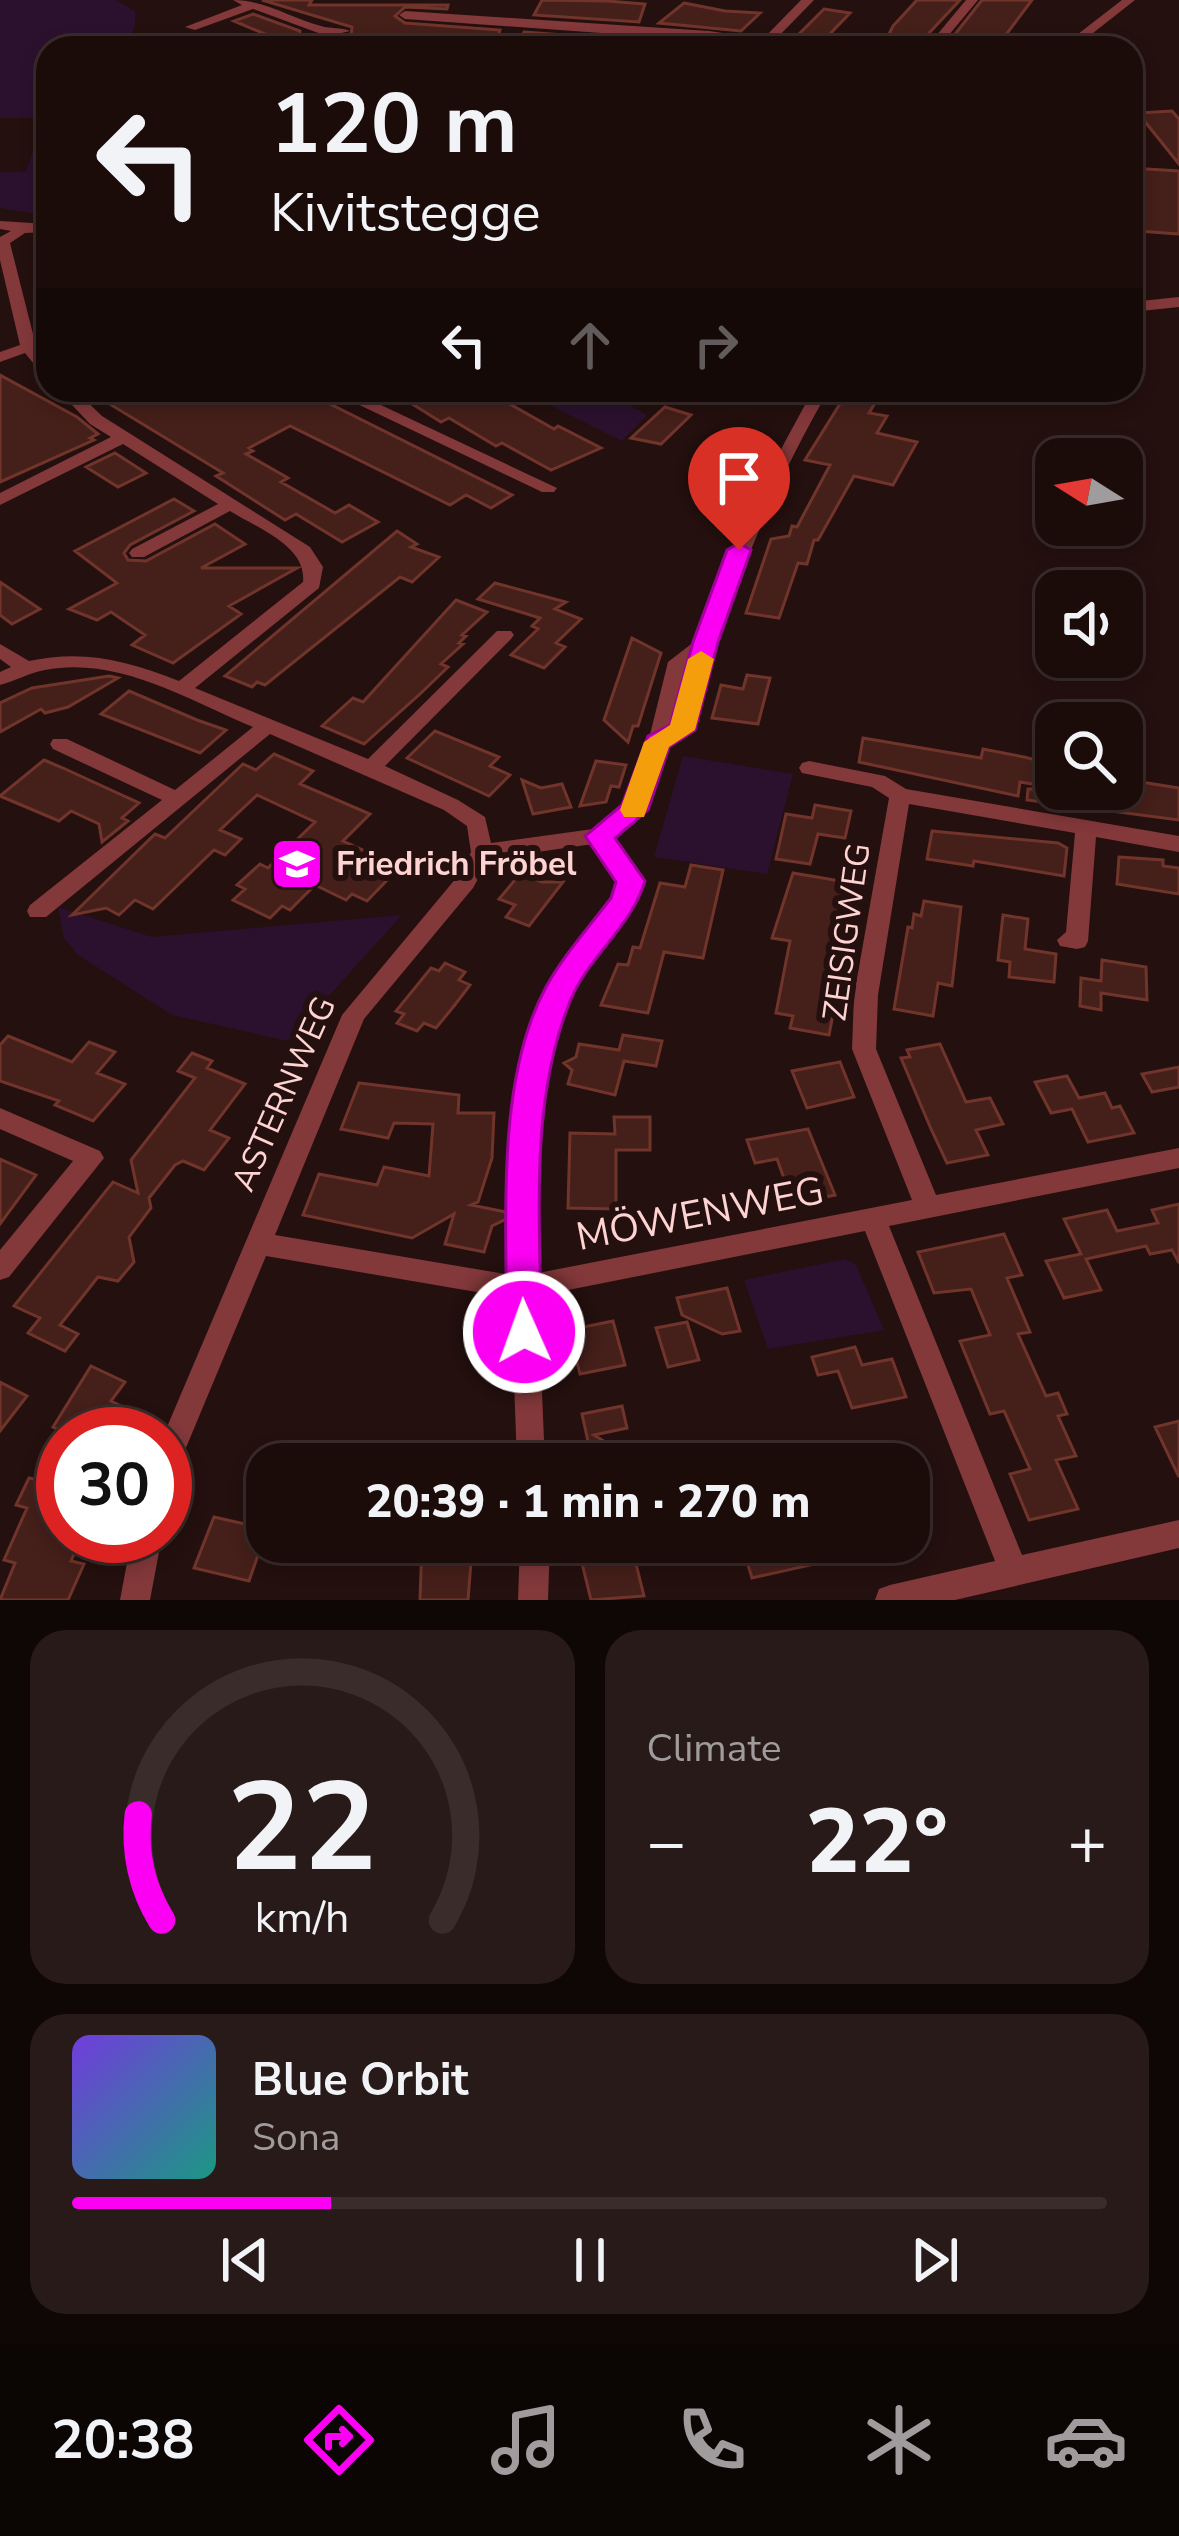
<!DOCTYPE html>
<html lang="en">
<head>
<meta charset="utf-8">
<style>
  :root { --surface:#1b0c0a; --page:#281a18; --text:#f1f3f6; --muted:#a09b9c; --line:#392c2b; --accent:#fc00f3 }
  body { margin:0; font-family:"Nunito Sans",sans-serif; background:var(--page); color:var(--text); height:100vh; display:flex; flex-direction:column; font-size:45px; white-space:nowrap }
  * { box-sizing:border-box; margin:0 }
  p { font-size:39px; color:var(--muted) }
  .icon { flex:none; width:66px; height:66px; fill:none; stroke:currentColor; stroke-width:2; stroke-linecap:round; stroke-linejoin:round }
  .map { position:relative; height:1600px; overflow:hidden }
  .sheet { display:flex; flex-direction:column; gap:30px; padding:30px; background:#0f0706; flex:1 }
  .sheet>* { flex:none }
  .banner { position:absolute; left:36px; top:36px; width:1107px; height:366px; border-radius:36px; box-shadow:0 6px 18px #0003,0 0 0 3px var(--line); background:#1b0c0a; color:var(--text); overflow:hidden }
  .needle { width:78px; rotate:281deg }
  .tools { position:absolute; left:1035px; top:438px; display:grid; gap:24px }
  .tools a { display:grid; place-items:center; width:108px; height:108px; border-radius:24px; background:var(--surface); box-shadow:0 6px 18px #0003,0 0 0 3px var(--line); font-size:60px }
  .speed { position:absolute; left:36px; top:1407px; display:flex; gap:24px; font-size:60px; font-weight:700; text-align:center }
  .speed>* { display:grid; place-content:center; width:156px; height:156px; border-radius:50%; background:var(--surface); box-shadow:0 6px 18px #0003,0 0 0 3px var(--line); line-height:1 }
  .speed .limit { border:18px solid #d22; background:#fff; color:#111 }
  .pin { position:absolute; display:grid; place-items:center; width:102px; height:102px; color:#fff; margin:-123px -51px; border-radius:50% 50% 50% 0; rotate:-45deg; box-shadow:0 0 12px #0007 }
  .pin .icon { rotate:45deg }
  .me { position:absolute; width:132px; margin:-66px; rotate:358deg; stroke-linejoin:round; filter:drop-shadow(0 0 9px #0008) }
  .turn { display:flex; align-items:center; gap:42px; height:252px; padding:0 36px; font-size:54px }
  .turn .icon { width:156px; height:156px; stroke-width:2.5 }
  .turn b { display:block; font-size:84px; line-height:102px }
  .lanes { display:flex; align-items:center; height:114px; padding:0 36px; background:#0003; justify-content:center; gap:60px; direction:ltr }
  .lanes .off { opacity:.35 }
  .big { font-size:90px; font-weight:800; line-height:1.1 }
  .sheet .widget { flex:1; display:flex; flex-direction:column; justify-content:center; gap:18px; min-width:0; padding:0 42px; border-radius:36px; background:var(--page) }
  .sheet .dial { align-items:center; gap:0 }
  .dial svg { height:312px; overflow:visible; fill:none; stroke:var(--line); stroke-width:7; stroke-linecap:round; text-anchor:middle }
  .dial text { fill:var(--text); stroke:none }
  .song { display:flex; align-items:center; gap:36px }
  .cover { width:144px; height:144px; border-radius:18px; background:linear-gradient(135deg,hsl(260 70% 55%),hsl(170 70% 35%)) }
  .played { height:12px; border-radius:6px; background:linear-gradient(90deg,var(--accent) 25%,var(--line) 25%) }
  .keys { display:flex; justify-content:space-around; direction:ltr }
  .heat { display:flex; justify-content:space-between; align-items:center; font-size:66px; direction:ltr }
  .sheet .tiles { flex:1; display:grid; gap:30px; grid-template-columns:1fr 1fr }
  .widget:last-child { grid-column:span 2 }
  .trip { position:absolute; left:246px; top:1443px; width:684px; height:120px; border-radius:36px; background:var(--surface); box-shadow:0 6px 18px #0003,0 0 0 3px var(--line); font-weight:800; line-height:120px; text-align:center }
  .dock { display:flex; height:192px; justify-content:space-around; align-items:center; background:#0b0504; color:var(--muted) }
  .dock .icon { width:84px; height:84px }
  .dock .current { color:var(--accent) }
  .dock b { font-size:54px; color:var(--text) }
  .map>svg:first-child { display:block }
  .green { fill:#2b112e }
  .building { fill:#451f1a; stroke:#71342b; stroke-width:3 }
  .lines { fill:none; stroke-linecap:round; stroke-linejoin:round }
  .minor { fill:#83383a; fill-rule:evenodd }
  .route { fill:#fc00f3; stroke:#a4009e; stroke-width:3 }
  .slow { fill:#f59e0b }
  .labels { text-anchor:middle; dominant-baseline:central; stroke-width:12; stroke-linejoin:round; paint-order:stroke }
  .poi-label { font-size:33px; font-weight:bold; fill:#ffd3d1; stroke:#24100e; text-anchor:start }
  .street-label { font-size:33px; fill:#ffd3d1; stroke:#24100e }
  .near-street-label { font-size:39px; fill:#ffd3d1; stroke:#24100e }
</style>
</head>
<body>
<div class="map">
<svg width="1179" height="1600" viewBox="0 0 1179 1600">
  <rect width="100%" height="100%" fill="#24100e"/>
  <path class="green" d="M0 0H116L135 11V25L126 48H48V216L0 208V172H26L44 118H0Z
    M549 390H602L647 415 622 441 539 400Z
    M683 756 793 774 767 874 654 857Z
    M58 907 152 937 402 915 288 1041 172 1015 78 955 64 938Z
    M845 1259 856 1265 884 1330 768 1349 744 1280Z"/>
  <path class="building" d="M262 0H312L309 5H448L447 9 405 7 395 16 405 23 500 30 496 45 351 35 352 27Z
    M542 0 607 1 645 4 639 22 534 15Z
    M917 0H960L916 47 893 43 899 36 889 34 893 26Z
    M982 0H1032L996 48 948 43Z
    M684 3 725 11 760 13 741 31 659 23Z
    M824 9 850 13 825 39 799 34Z
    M253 14 300 31 298 48 234 21Z
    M524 32 632 40 630 47 638 40 726 46 546 48 517 46Z
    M1172 111 1179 119V164L1138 113Z
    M1131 168 1179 171V234L1138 231 1137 224 1131 223Z
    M0 375 77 417 98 434 90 438 94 440 0 482Z
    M135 390H302L512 495 491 508 466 495 450 505 290 426 249 448 253 451 246 454 288 478 281 482 335 513 349 505 378 522 342 542 296 514 285 520 216 476 223 473 108 403Z
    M390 390H485L554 429 558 426 601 448 551 470 502 443 496 446 449 418 441 422Z
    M848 391 878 398 869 413 887 416 877 433 917 442 893 485 854 476 818 540H814L807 564 798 563 779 618 746 613 771 539 789 536 792 526 797 527 830 465 805 460Z
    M665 407 691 415 661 444 631 438Z
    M710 439 737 443 724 468 697 463Z
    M115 453 146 473 118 487 86 467Z
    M174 499 194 511 130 545 124 553 128 560 146 561 215 524 245 544 201 568H297L229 606 241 614 173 663 132 645 145 635 111 612 97 620 69 609 117 583 75 551Z
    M397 531 417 544 411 547 439 557 412 582 400 577 265 685 257 682 252 687 225 676Z
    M0 582 40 609 12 624 0 615Z
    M495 583 566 602 555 609 581 619 556 643 565 647 544 668 511 655 538 629 532 626 540 618 478 599Z
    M456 600 487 612 462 635 466 636 459 643 463 644 441 664 448 667 420 694 364 744 322 726 353 698 363 702Z
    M632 638 661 653 638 726H633L628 742 604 720Z
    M747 675 770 678 758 724 712 718 721 685 743 689Z
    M109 676 118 678 68 707 45 713 41 709 0 732V703L32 688Z
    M129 691 197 720 226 730 200 753 101 714Z
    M435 731 499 757 490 766 510 775 489 796 407 758Z
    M863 738 981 758 983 749 1024 757 1056 765V788L1020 782 1018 796 859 762Z
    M274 754 313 771 300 784 370 814 343 841 385 860 379 866 394 873 367 901 352 894 346 900 315 885 290 910 282 906 270 918 233 900 245 889 237 885 260 864 268 868 315 822 257 795 220 830 241 839 225 855 214 850 153 909 135 900 119 915 106 908 72 915 155 834 165 838 243 764 256 770Z
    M44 760 63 768 139 803 122 818 128 821 102 842 99 824 71 811 59 821 0 796Z
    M596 761 626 765 619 787 611 786 606 802 580 806Z
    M1122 779 1179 788V820L1027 800 1028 789H1122Z
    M522 780 541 788 562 784 571 807 533 814Z
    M815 805 851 811 845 838 818 834 810 864 776 859 786 814 812 818Z
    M932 831 1058 843 1067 848 1064 876 974 861 973 866 927 859Z
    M1119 857 1163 860V866L1179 868V894L1117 884Z
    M691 865 723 870 703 958 664 952 648 1013 601 1005 618 964 628 965 633 947 640 948 660 883 685 887Z
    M793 873 858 884 829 1035 790 1028 793 1016 776 1013 790 941 772 938Z
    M520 874 542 882H563L529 926 506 917 515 905 499 899Z
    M924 901 961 907 952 986 938 983 933 1016 894 1009 908 927 912 928 914 914 921 916Z
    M1003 915 1028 919 1025 949 1056 954 1054 982 1009 977 1010 962 998 960Z
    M1102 960 1146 967 1147 1000 1101 993V1010L1080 1006 1081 978 1101 981Z
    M445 963 465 972 459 980 470 985 454 1006 436 1028 424 1023 417 1031 397 1023 404 1014 396 1011 431 968 439 971Z
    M623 1035 662 1041 656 1066 624 1061 615 1095 568 1084 572 1070 564 1063 576 1057 579 1044 619 1050Z
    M8 1036 72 1062 89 1042 115 1052 97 1073 125 1084 93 1121 55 1105 59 1101 0 1081V1045Z
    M940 1044 966 1102 990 1098 1003 1124 976 1130 988 1155 947 1163 931 1129 901 1058 910 1057 907 1050Z
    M192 1053 212 1061 207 1068 245 1084 210 1130 229 1138 204 1170 183 1161 175 1165 149 1198 151 1208 129 1237 134 1262 118 1281 98 1277 60 1325 78 1334 65 1351 28 1333 40 1318 14 1306 113 1182 138 1193 131 1160 195 1078 178 1071Z
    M840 1062 854 1097 807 1108 792 1071Z
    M1179 1067V1087L1152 1092 1142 1074Z
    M1067 1076 1079 1098 1105 1093 1112 1108 1120 1106 1134 1133 1088 1142 1072 1109 1051 1113 1035 1082Z
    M359 1083 459 1095 458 1113H494L492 1158 478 1202 471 1205 506 1212V1219L492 1226 484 1252 445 1244 454 1214 412 1238 303 1215 319 1174 377 1185 384 1167 429 1176 433 1124 394 1123 388 1138 341 1129Z
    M614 1117H650V1150H616V1209L568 1208 570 1133 615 1134Z
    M808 1129 835 1195 793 1203 777 1159 755 1163 747 1140Z
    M0 1159 36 1175 0 1224Z
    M1179 1204V1263L1172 1250 1150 1254 1146 1246 1086 1259 1101 1290 1064 1298 1046 1261 1081 1254 1064 1219 1107 1210 1117 1231 1158 1223 1152 1210Z
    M1004 1234 1022 1275 1007 1278 1030 1332 1018 1334 1046 1396 1058 1393 1067 1414 1058 1416 1076 1456 1056 1460 1078 1509 1029 1520 1010 1474 1030 1469 1004 1411 990 1414 960 1341 990 1335 971 1289 934 1293 918 1252Z
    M727 1288 740 1331 722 1334 682 1315 677 1298Z
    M613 1321 625 1365 580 1374 569 1330Z
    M687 1322 699 1360 668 1367 656 1328Z
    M855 1347 862 1365 892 1359 906 1397 852 1408 838 1371 818 1375 812 1357Z
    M91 1366 125 1382 111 1401 131 1411 115 1434H68L53 1427Z
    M0 1382 27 1396 0 1431Z
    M622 1406 627 1428 594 1435 640 1464H549V1454L589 1446 582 1414Z
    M1179 1421V1477L1155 1427Z
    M29 1478 63 1485V1536H82L71 1561 84 1564 68 1600H0L15 1563 4 1560 27 1508 16 1505Z
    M214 1517 267 1529 249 1581 194 1568Z
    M422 1542H462V1562H471L468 1600H420Z
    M741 1542H808L815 1564 752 1578Z
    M631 1544 644 1596 591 1600 580 1555Z"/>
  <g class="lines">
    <path class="minor" d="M233 0C264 0 291 18 321 26 331 29 341 27 350 31L333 35 332 42 323 48H309L322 38 321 34 253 9 195 30 185 27 242 5Z
      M801 0H814L775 40 811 48 405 19 399 15 405 11 709 31 763 39Z
      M966 0H978L938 48H926Z
      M1122 0H1135L1074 48H1060Z
      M0 221 48 224V232L25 233 10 243 36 346 48 361V376L42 374 25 353 0 362V352L20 345 0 260V237L11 231 0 229Z
      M1179 297V307L1131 312V302Z
      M58 390H75L102 416 310 547 323 567 319 588 195 688 368 759 497 631H511L514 635 511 639 385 766 458 800 485 817 491 843 593 829 626 806 640 775 668 662 699 638 747 512 813 390H829C766 497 724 610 692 730L668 745C656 794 653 808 611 838L641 881C623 928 585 962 563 1007 528 1082 537 1192 538 1273L912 1200 852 1049 854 995 889 798 872 787 802 773 799 768 802 763 809 761 885 776 906 789 1179 836V852L1096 837 1088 941 1085 947 1077 949 1060 946 1057 940 1066 932 1075 833 909 804 878 995 876 1049 936 1195 1179 1148V1168L889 1226 1022 1555 1179 1520V1548L955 1600H875L879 1589 890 1585 995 1561 865 1231 538 1296 545 1464H517L511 1298 266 1256 175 1474 165 1478 164 1434 342 1015 457 877 471 852 467 826 444 810 270 734 46 917H30L27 911 30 905 162 800 53 749 50 744 53 739H67L175 790 253 727C188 700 118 656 45 670 29 673 15 681 0 685V672L11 667 0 659V644L29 661C84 649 128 661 179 681L303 582C307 546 257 528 230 511L144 557H132L129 553 132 549 218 504 123 444 0 505V493L111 437 90 424ZM692 661 673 726 672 727 687 665ZM593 844 619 882C601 926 566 958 544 999 503 1075 511 1190 511 1275L275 1235 364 1019 473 888 489 859Z
      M328 390H349L557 488 554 492H542Z
      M0 1108 100 1151 104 1158 9 1277 0 1280V1250L73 1161 0 1129Z
      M132 1536H162L150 1600H120Z
      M520 1542H550L548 1600H518Z"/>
  </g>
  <path class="route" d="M739 543 751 550 718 642 695 730 669 747 648 810 615 838 645 881C631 927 589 956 571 999 528 1102 541 1224 541 1332L536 1343 524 1348 511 1343 506 1332C508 1226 494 1083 546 987 563 956 589 927 611 898L616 882 585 836 622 805 648 736 670 725 693 642 727 550Z"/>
  <path class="slow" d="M701 651 714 659 695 730 669 747 644 817H624L620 810 644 742 670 725 688 659Z"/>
  <defs>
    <g id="school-square" transform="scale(2.7)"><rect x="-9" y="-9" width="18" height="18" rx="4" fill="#fc00f3" stroke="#24100e"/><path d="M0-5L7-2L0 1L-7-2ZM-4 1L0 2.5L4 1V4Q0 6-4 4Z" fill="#fff"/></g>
  </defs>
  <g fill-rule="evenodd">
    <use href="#school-square" x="297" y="864"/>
  </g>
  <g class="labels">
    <g class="poi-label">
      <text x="336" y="864">Friedrich Fröbel</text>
    </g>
    <g class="street-label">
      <text transform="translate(847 932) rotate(-82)">ZEISIGWEG</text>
      <text transform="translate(284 1094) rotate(-66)">ASTERNWEG</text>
    </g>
    <g class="near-street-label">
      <text transform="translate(700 1214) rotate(-11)">MÖWENWEG</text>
    </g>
  </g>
</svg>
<div class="tools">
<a><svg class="needle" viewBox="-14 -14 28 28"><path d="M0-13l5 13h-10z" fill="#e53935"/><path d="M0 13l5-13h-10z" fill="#a09b9c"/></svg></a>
<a><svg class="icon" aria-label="sound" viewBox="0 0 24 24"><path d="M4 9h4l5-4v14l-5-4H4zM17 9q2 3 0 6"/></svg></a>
<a><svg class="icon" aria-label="search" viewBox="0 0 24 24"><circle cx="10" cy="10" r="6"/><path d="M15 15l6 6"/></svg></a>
</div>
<div class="speed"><div class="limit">30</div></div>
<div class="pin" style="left:739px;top:550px;background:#d93025"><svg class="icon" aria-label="arrive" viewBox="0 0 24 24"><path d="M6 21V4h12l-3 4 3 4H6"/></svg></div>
<svg class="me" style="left:524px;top:1332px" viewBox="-20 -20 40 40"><circle r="17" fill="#fc00f3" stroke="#fff" stroke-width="3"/><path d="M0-11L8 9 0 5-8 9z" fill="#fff"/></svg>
<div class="trip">20:39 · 1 min · 270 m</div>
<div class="banner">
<div class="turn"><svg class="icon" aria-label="left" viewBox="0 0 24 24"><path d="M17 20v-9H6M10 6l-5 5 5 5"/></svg><div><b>120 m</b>Kivitstegge</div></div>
<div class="lanes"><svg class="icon" aria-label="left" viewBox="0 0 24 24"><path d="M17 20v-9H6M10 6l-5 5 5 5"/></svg><svg class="icon off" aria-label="ahead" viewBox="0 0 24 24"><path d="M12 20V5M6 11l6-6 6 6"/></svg><svg class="icon off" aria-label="right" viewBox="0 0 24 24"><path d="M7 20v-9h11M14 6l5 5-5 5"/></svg></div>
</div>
</div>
<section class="sheet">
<div class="tiles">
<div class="widget dial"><svg viewBox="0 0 100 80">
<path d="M14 69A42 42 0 1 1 86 69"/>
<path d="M14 69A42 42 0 0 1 8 42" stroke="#fc00f3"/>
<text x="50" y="56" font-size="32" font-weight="700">22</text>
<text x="50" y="72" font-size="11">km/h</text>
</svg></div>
<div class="widget"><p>Climate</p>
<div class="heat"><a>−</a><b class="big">22°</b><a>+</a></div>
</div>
<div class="widget">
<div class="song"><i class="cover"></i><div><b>Blue Orbit</b><p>Sona</p></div></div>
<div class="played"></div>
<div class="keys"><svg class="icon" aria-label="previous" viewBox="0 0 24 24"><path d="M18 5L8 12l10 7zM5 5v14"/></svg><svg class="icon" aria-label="pause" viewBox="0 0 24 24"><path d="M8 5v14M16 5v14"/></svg><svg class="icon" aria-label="next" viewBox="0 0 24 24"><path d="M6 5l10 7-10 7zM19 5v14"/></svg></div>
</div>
</div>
</section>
<nav class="dock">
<b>20:38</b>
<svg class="icon current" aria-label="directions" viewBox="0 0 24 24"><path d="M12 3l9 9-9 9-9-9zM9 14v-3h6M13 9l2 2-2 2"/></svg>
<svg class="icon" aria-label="music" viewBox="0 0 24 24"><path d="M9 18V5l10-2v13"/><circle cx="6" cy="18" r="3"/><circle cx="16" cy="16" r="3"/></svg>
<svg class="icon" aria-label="phone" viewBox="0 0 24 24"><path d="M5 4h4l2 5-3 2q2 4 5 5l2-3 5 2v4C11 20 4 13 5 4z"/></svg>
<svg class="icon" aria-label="climate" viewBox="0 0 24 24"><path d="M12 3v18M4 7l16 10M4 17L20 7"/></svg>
<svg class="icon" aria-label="car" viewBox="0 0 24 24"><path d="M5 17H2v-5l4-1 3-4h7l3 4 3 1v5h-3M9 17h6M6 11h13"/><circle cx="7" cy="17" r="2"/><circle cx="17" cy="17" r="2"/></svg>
</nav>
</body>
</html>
